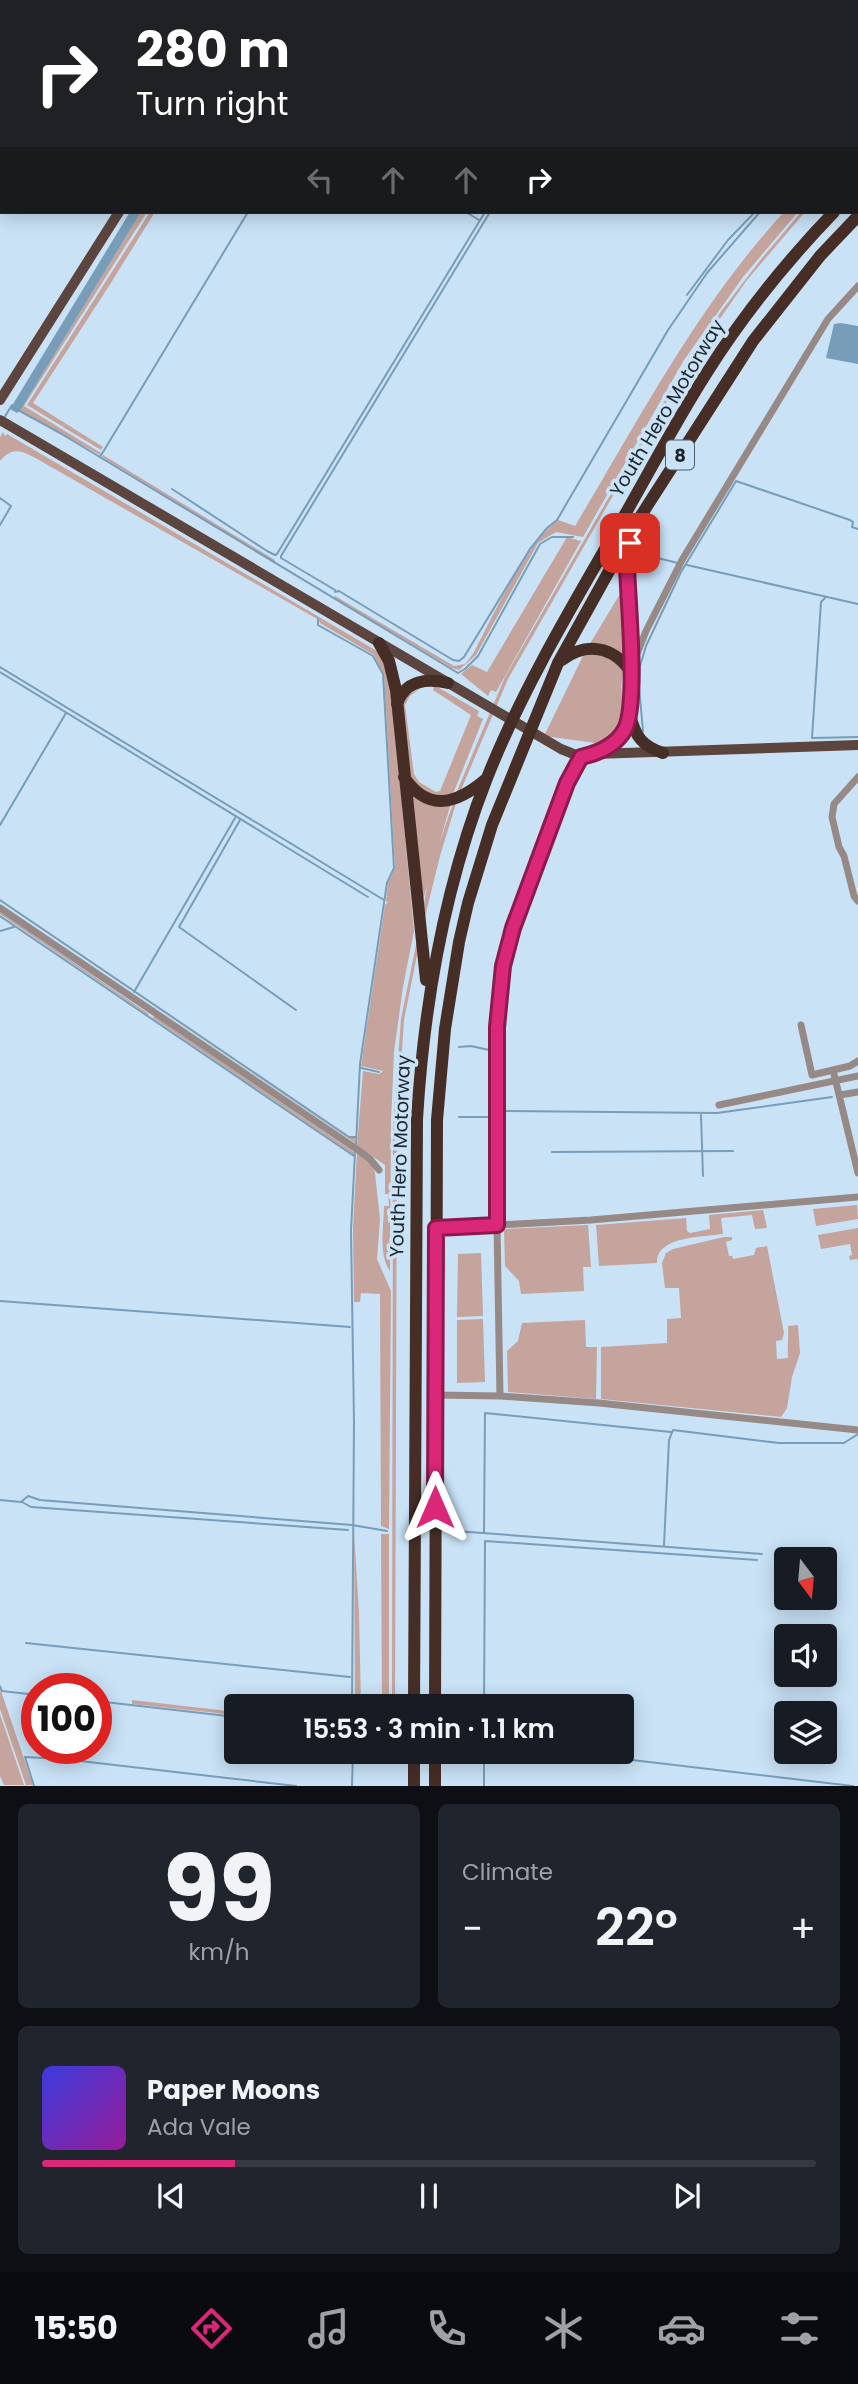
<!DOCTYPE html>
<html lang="en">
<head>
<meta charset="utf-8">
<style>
  :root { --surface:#171b24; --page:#20242c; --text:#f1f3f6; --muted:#9ea1a6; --line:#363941; --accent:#db2777 }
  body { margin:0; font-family:Poppins,sans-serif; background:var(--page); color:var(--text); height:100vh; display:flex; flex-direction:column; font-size:26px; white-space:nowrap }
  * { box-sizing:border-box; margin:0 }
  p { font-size:23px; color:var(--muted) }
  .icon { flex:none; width:38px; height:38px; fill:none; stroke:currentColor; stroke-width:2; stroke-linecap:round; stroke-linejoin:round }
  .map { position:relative; height:1786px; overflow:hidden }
  .sheet { display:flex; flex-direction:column; gap:18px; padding:18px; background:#0d0f14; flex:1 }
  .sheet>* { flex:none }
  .banner { position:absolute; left:0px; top:0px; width:859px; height:214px; box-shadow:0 4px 18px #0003; background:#202124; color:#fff; overflow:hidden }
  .needle { width:46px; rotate:164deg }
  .tools { position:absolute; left:774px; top:1547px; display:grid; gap:14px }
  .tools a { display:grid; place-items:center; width:63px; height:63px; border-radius:7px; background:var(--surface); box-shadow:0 4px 18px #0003; font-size:35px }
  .speed { position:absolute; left:21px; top:1673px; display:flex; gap:14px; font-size:35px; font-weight:700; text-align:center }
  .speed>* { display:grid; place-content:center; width:91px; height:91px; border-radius:50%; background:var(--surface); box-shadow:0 4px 18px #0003; line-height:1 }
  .speed .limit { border:10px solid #d22; background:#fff; color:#111 }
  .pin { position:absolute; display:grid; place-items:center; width:60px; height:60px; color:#fff; margin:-30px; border-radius:14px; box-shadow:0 4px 10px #0006 }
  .me { position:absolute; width:77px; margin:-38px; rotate:0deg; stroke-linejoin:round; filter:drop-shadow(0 0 5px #0008) }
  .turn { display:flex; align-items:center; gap:24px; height:147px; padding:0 21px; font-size:32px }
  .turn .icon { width:91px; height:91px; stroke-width:2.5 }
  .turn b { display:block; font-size:49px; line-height:60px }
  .lanes { display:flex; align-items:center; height:66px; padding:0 21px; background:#0003; justify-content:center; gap:35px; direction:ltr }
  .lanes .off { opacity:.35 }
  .big { font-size:52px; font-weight:600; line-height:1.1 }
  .sheet .widget { flex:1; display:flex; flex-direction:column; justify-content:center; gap:10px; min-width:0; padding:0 24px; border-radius:10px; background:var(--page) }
  .sheet .dial { align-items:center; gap:0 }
  .dial b { font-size:91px; line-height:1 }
  .song { display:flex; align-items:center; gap:21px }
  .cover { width:84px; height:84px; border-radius:10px; background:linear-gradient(135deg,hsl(240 70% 55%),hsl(300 70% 35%)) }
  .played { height:7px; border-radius:4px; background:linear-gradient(90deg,var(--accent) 25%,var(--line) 25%) }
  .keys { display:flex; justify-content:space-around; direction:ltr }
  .heat { display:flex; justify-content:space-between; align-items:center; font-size:38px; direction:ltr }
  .sheet .tiles { flex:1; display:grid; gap:18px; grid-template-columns:1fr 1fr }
  .widget:last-child { grid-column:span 2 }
  .trip { position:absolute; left:224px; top:1694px; width:410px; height:70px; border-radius:7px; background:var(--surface); box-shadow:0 4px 18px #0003; font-weight:600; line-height:70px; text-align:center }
  .tabs { display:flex; height:112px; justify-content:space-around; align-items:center; background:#090b0e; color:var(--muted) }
  .tabs .icon { width:49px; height:49px }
  .tabs .selected { color:var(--accent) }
  .tabs b { font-size:32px; color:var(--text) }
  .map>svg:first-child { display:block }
  .green { fill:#c4a49c }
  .water { fill:#789db9 }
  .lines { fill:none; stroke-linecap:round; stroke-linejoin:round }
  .stream { stroke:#789db9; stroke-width:2 }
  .minor { stroke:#978a86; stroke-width:7 }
  .tertiary { stroke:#978a86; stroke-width:9 }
  .primary { stroke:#5c453f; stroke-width:10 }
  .motorway { stroke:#462e27; stroke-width:12 }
  .route-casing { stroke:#8e194d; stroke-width:18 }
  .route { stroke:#db2777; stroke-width:12 }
  .labels { text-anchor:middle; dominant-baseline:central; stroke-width:7; stroke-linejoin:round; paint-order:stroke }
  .shield { fill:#c9e2f6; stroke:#515e6a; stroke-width:2 }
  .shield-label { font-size:18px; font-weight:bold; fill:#1d262e }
  .street-label { font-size:19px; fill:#1d262e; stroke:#c9e2f6 }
</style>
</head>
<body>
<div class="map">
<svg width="858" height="1786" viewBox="0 0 858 1786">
  <rect width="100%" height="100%" fill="#c9e2f6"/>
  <path class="green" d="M141 212H147L24 406 101 453 100 455 20 411Z
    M150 212H155L109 286 33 403 103 447 101 450 27 405Z
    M784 212H798L743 277 684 360 583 537 556 532 538 543 476 655 459 670 452 668 334 598 335 596 454 666 465 664 473 654C492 617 526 544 558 520L575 526C639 419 699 304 784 212Z
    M801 212H805L747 280 689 363 508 679 461 790 457 791 505 677 687 362 722 310 762 258Z
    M3 432 5 436 7 434 377 651 382 657 391 689 414 931 403 987 394 1052 391 1123 390 1271C378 1255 384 1225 384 1206H389L388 1194H385V1165L357 1146 363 1071 379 1074 383 1071 361 1066 385 905 388 902 386 901 388 884 395 868 384 675 374 655 320 623 319 620 39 460C24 452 13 445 0 461V437Z
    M103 455 275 560 274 563 102 457Z
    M567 537 581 541 496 692 491 690 488 696 461 674 472 665 487 672Z
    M623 589 626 659 588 647Z
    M584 654H604L624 670C614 704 639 709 603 744L544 736Z
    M434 685 479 711 477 716 483 719 453 794 432 797 410 780 401 699 422 687 410 696 405 705 414 774 419 782 436 792 440 791 471 715 433 690Z
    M409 790 451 803 421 907Z
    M457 800 440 856 424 921C420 893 444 831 453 803Z
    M0 912 149 1014 148 1015 0 914Z
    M417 940 419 945 404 1020 397 1125 395 1706H392L393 1125 401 1019Z
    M137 995 349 1138H355V1143Z
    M154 1016 354 1152V1155L153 1018Z
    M357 1153 371 1163 375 1173 380 1219 377 1259 391 1291 389 1529 381 1526 380 1294 361 1293 360 1302H354L353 1227Z
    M857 1205 858 1219 816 1226 813 1209Z
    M763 1210 767 1228 755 1229 752 1215 721 1218 723 1234C704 1237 656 1236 657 1263L599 1266 596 1225 686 1218 687 1231 690 1233 710 1229 709 1215Z
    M588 1225 591 1267H583L584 1291 521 1294 519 1281 505 1266 504 1229Z
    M858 1228V1263L857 1259 850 1260 849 1256 852 1255 850 1244 821 1249 818 1235Z
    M724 1237H732V1240L726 1242 729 1256H732L733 1259 754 1255 756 1248 767 1246 784 1333 782 1340 776 1341 777 1359 788 1358C787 1347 789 1337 788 1326L798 1325 800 1353 792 1377 787 1408 781 1417 601 1399V1347L667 1343V1319L681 1318 679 1288H665L662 1263 666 1253 673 1249Z
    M481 1253 483 1316 457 1317 458 1254Z
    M483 1319 485 1382 457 1383V1320Z
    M585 1320 586 1347H597L596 1399 508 1392 507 1351 518 1341 522 1323Z
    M354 1532 359 1613 361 1706H355Z
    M381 1534H389V1706H382Z
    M0 1688 33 1785H26L0 1709Z
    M132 1700 236 1712V1715L132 1704Z
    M0 1714 24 1785H4L0 1776Z"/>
  <path class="water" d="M130 212H141L20 411 17 413 10 409Z
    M841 323 858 326V364L826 358 834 324Z"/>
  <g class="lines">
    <path class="stream" d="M747 0 749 2
      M336 2 339 0
      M610 2 611 0
      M616 2 617 0
      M466 212 479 220
      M687 295 728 240 755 212
      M18 410 60 433 458 673 465 669 478 656 540 544 552 537H573
      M4 418 12 405
      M100 457 248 212
      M172 489 267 551 275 555 277 554 485 212
      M0 498 11 506 0 525
      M649 556 678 563
      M687 565 858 604
      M335 590 281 558V556L490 212
      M335 592 339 591 453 660 459 661 464 657 530 549 547 528 557 520 668 330 707 273 760 212
      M825 598 821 602 812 738 858 737
      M318 619V625L373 656 383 674 394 868 387 883 360 1064 356 1144
      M0 667 384 900
      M0 672 368 897
      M643 731 639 687 640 666 646 646 681 572 736 481 850 520 853 522 852 527 858 529
      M240 820 179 927 296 1010
      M0 825 66 713
      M0 900 349 1137H355
      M0 916 354 1156
      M0 931 14 927
      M496 989 501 953 507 932 567 767
      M134 992 235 818
      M459 1047 471 1046 489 1050
      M361 1068 379 1072
      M502 1111 717 1113 832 1097
      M701 1115 703 1176
      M459 1117H490
      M552 1152 733 1151
      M0 1301 350 1327
      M0 1500 21 1502 28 1496 40 1500 352 1525 387 1531
      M22 1502 31 1507 348 1530
      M455 1531 762 1554
      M484 1533 485 1413 671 1432
      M664 1545 669 1440 673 1430 779 1443H844L858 1434
      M26 1643 350 1677
      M0 1686 2 1691 37 1695
      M96 1701 236 1717
      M352 1706 354 1422 351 1230 355 1153
      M484 1706 485 1541 757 1560
      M484 1752V1786
      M564 1752 853 1786
      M34 1786 25 1757 63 1759 296 1786
      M352 1786 353 1752"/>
    <path class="minor" d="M631 669 646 631 682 560 828 319 858 286
      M581 757 567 783 513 928 503 966 497 1027V1225L591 1220 858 1197
      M858 777 834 804 832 817 839 847 844 856 854 896 858 901
      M0 908 358 1150 370 1159 379 1170
      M801 1025 812 1075 850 1066 858 1061
      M833 1070 858 1173
      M840 1095 858 1092
      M719 1105 858 1076
      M436 1228 497 1225 500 1396
      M435 1395 500 1396 599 1403 858 1430"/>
    <path class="tertiary" d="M77 2 78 0
      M0 81 2 79"/>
    <path class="primary" d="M288 2 290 0
      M0 400 119 212
      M0 420 561 749 581 757 595 754 858 745"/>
    <path class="motorway" d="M858 188V187
      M630 542 627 567 630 715C635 736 642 746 663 753
      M379 643 389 661 396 690 426 980
      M562 660C586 642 613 646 630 671
      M397 704C405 680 427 678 448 683
      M595 754C614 745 623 735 630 715
      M404 777C428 813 457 804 486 779
      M414 1706 417 1119C424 1002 444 888 487 778 524 685 577 598 627 511 653 465 678 418 706 374 743 315 786 262 834 212
      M435 1706 437 1120 445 1029 459 942 468 903 492 825 558 663 633 528 753 341 820 256 858 216
      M414 1786V1752
      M435 1786V1752"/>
  </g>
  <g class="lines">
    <g class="route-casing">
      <path id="route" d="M435 1507 436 1228 497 1225V1027L503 966 513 928 567 783 581 757C599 753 616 746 625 729 638 704 628 599 627 567L630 543"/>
    </g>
    <use href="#route" class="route"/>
  </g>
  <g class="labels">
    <rect class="shield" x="666" y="440.5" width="28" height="29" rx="5"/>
    <g class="shield-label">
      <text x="680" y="455">8</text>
    </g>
    <g class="street-label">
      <text transform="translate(667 408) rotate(-59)">Youth Hero Motorway</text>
      <text transform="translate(400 1156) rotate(-88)">Youth Hero Motorway</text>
    </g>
  </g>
</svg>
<div class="tools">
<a><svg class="needle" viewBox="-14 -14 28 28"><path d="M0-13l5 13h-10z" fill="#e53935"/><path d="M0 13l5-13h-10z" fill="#9ea1a6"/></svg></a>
<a><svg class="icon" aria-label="sound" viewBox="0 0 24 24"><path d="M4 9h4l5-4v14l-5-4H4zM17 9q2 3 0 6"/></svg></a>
<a><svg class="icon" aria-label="layers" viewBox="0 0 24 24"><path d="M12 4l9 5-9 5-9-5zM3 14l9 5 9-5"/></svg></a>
</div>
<div class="speed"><div class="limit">100</div></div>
<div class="pin" style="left:630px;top:543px;background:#d93025"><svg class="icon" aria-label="arrive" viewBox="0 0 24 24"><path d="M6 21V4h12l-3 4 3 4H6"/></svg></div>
<svg class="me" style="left:435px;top:1507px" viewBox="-20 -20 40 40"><path d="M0-17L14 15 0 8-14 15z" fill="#db2777" stroke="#fff" stroke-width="4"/></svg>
<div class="trip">15:53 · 3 min · 1.1 km</div>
<div class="banner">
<div class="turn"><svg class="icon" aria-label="right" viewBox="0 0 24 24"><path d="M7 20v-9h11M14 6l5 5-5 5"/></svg><div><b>280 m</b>Turn right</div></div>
<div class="lanes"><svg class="icon off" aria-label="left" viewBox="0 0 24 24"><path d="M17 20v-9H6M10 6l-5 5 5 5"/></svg><svg class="icon off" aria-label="ahead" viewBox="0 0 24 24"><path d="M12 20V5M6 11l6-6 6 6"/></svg><svg class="icon off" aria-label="ahead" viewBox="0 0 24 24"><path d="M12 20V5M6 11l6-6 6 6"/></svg><svg class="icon" aria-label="right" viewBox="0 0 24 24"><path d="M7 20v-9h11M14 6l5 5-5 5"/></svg></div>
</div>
</div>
<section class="sheet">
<div class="tiles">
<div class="widget dial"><b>99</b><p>km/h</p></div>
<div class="widget"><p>Climate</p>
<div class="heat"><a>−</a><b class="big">22°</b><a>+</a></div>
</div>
<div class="widget">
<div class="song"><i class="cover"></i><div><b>Paper Moons</b><p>Ada Vale</p></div></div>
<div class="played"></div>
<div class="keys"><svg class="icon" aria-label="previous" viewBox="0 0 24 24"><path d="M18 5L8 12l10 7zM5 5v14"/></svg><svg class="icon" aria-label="pause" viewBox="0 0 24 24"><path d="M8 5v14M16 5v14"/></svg><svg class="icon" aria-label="next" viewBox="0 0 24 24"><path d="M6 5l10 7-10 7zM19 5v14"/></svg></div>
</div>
</div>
</section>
<nav class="tabs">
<b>15:50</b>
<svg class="icon selected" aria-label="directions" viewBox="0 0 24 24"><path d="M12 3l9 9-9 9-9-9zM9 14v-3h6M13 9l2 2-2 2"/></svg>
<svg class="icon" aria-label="music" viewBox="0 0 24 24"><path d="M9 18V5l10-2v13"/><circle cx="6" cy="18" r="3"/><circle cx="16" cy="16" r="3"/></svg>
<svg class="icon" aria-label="phone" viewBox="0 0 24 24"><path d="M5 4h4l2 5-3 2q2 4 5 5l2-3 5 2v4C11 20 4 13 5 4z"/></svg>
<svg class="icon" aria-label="climate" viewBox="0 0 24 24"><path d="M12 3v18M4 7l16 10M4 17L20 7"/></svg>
<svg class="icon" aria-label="car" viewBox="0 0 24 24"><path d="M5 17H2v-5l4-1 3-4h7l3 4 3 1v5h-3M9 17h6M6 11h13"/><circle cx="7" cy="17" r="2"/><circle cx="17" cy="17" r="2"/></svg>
<svg class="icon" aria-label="filters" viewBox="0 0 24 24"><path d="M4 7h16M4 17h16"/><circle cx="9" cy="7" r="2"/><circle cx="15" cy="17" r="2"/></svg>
</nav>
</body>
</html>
